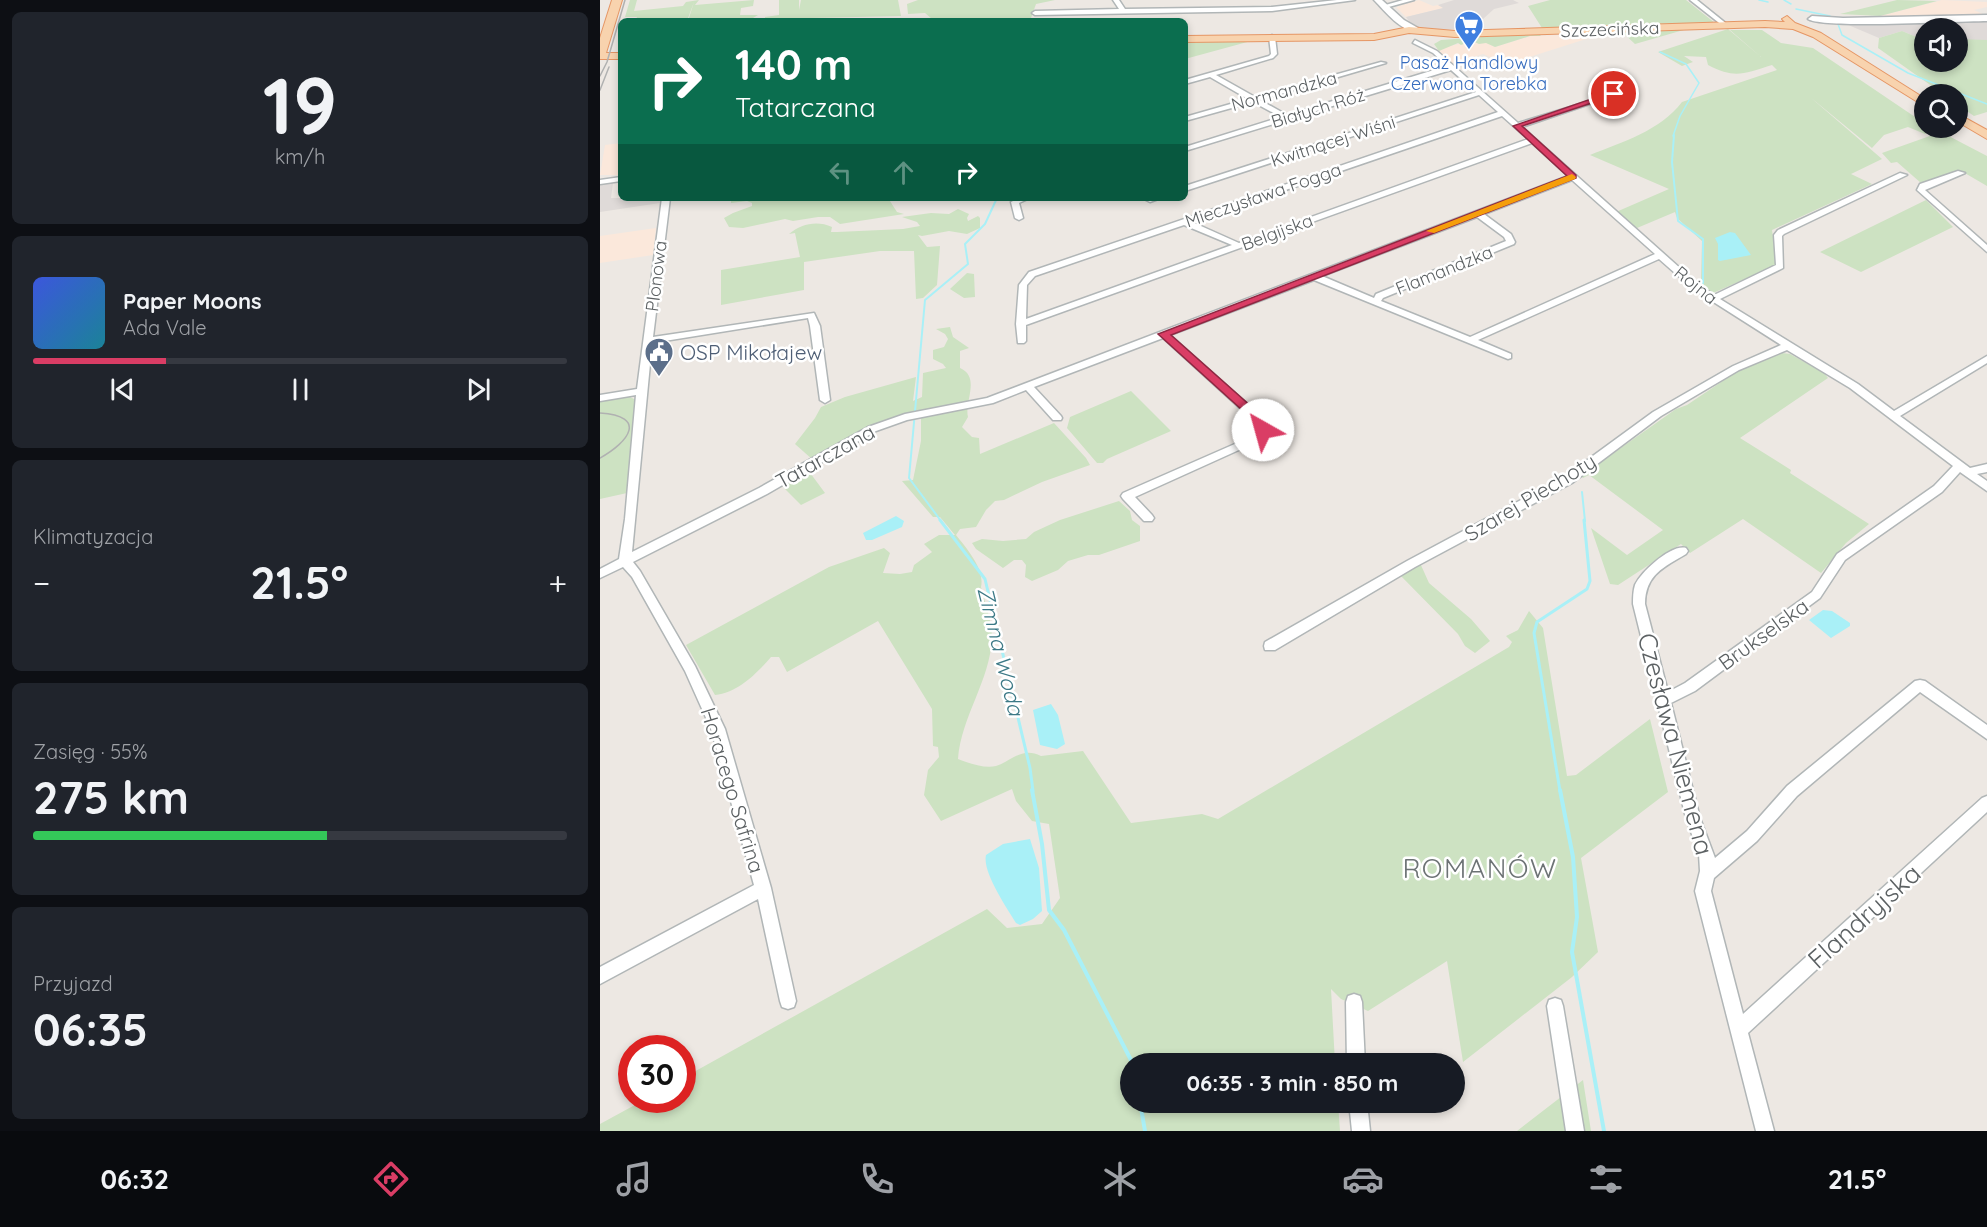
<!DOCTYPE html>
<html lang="pl">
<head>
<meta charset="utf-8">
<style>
  :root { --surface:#171b24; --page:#20242c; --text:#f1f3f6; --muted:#9ea1a6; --line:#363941; --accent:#da3d65 }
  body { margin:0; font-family:Quicksand,sans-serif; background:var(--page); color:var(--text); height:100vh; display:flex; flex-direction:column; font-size:22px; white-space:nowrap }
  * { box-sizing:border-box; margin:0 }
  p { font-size:20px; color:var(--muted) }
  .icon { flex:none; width:33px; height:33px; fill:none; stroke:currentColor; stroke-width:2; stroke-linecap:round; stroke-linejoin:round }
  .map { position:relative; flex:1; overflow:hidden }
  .side { display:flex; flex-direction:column; gap:12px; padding:12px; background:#0d0f14; width:600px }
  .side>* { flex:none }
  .banner { position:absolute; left:18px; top:18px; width:570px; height:183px; border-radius:9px; box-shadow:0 3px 9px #0003; background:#0b6e4f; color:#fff; overflow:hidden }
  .tools { position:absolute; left:1314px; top:18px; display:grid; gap:12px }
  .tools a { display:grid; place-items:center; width:54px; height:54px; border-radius:50%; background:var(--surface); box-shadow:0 3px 9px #0003; font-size:30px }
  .speed { position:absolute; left:18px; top:1035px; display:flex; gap:12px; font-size:30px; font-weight:700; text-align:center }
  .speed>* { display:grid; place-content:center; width:78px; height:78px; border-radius:50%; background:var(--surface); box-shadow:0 3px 9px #0003; line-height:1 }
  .speed .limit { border:9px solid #d22; background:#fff; color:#111 }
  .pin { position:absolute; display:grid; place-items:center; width:51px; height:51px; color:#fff; margin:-26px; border:3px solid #fff; border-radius:50%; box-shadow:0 2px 6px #0007 }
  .me { position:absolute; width:66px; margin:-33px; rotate:322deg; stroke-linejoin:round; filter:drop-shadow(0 0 4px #0008) }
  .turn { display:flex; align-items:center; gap:21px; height:126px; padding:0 18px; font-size:27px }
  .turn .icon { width:78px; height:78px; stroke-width:2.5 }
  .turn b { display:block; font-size:42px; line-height:51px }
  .lanes { display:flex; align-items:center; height:57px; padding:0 18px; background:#0003; justify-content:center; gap:30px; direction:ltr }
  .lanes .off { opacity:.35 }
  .big { font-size:45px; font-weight:700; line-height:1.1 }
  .side .tile { flex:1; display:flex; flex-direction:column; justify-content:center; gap:9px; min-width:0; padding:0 21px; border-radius:9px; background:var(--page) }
  .side .dial { align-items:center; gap:0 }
  .dial b { font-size:78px; line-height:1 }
  .song { display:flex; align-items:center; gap:18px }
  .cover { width:72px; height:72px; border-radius:9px; background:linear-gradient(135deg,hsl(230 70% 55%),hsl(190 70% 35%)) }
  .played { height:6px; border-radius:3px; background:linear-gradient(90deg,var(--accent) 25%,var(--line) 25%) }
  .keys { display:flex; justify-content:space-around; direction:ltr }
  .heat { display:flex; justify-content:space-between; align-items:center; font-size:33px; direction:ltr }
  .charge { height:9px; border-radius:4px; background:linear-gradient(90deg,#34c759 55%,var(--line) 0) }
  .trip { position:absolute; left:520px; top:1053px; width:345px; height:60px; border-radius:30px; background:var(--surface); box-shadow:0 3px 9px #0003; font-weight:700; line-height:60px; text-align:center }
  .menu { display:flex; height:96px; justify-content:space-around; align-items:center; background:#090b0e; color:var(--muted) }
  .menu .icon { width:42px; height:42px }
  .menu .active { color:var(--accent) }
  .menu b { font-size:27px; color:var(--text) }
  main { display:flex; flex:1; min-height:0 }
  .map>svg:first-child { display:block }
  .commercial { fill:#fbe8db }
  .industrial { fill:#dfdad8 }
  .green { fill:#cde2c2 }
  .water { fill:#a9f0f7 }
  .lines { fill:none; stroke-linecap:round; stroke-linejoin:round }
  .stream-far3 { stroke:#a9f0f7; stroke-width:1.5 }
  .stream-far2 { stroke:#a9f0f7; stroke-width:2 }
  .stream-far1 { stroke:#a9f0f7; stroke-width:3 }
  .stream { stroke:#a9f0f7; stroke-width:4 }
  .minor-casing { stroke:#b1b6b7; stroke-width:3 }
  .tertiary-casing { stroke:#b1b6b7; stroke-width:3 }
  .secondary-casing { stroke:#b0b5b7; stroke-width:3 }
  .primary-casing { stroke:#e59665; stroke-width:2 }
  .minor { fill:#fff; fill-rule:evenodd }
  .tertiary { fill:#fff; fill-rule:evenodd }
  .secondary { fill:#fff; fill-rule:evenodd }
  .primary { fill:#f8d3ae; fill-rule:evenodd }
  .tram { stroke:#b0b1b1; stroke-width:1.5 }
  .route { fill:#da3d65; stroke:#8e2842; stroke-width:1.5 }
  .slow { fill:#f59e0b }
  .labels { text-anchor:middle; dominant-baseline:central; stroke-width:5; stroke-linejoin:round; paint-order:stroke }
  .far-street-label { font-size:18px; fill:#5c6163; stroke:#fff }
  .far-shop-label { font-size:18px; fill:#366cbe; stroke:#fff }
  .service-label { font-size:21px; fill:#4e5e75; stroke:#fff; text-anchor:start }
  .street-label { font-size:21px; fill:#5c6163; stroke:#fff }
  .water-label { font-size:22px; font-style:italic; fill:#3c7986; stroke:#fff }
  .near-street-label { font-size:26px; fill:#5c6163; stroke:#fff }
  .near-neighbourhood-label { font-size:27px; letter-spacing:1.5px; fill:#6d7375; stroke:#fff }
</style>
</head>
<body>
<main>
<section class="side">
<div class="tile dial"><b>19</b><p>km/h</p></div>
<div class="tile">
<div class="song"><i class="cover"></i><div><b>Paper Moons</b><p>Ada Vale</p></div></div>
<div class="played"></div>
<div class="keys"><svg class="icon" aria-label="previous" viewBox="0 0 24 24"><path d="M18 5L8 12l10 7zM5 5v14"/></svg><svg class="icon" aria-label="pause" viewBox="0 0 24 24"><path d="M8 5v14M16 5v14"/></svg><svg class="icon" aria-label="next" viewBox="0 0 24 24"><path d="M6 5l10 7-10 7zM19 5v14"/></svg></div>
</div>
<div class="tile"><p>Klimatyzacja</p>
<div class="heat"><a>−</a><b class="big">21.5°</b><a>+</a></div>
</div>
<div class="tile"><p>Zasięg · 55%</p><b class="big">275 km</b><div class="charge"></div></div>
<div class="tile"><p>Przyjazd</p><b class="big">06:35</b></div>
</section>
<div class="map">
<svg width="1387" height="1131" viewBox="0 0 1387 1131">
  <rect width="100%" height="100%" fill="#ede8e3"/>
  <path class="commercial" d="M819 0 833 6 838 5 844 8 806 17 796 7Z
    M1342 0 1387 2V7L1374 10 1387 16H1280Z
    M1002 34 907 64 883 54 852 64 837 49 872 41 886 42 895 47 930 36Z
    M21 143V175H0L5 145Z
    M56 228 53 255 0 263V236Z"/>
  <path class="industrial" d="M854 0H913L919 3 894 9 883 19 870 23 882 26 884 29 829 30 813 27 806 17 843 8 838 5Z
    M1387 21V40L1359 41 1358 28H1324V40L1302 31 1279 38 1246 24Z
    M13 183 11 198H60V203L0 212V184Z"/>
  <path class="green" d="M30 0H37L34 11 83 6 86 2 99 0 95 5 154 0 153 6 141 8 140 15H158L153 18H141V21H88L94 2 87 21H35L37 17H25Z
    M179 0H199V10L201 0H298L301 16 165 19V17L179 15Z
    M318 0H455L436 4 430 21H335L336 19H332L325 13 308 14 307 4Z
    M950 0H1086L1115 23 942 28 928 6Z
    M1297 0 1337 1 1280 16 1240 14Z
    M1087 29 1035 44 1021 31Z
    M1128 29 1161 57 1130 30H1162L1181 43 1213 48 1324 123V128L1334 129 1325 134 1308 127 1284 135 1272 148 1210 97 1282 159 1251 174 1272 184 1172 230 1177 265 1113 293 1101 284 1102 241 1077 218 1075 212 1037 228 1016 212 1069 189 990 155C1022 142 1060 131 1082 102L1177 70 1172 65C1143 74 1135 79 1108 65L1106 57 1084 56 1093 62 1082 66 1058 52Z
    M1302 31 1324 40V62H1358V39L1387 40V112L1374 116 1358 105V94H1343L1278 48 1279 38Z
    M938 33 941 36H930L895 47 886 43 879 44 872 41 861 45 858 43 839 51 834 44 841 40Z
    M645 40 651 41 585 59V41Z
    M1341 132 1387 156V186L1363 172 1321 183 1297 162 1291 163 1282 153Z
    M131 198H288L297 212 304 214 240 224 230 217H218L193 221 185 219 143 228 129 227 124 218 133 213 152 206V203L147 201 131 203Z
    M1326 200 1353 227 1261 272 1220 252Z
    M358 209 369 214 367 218 368 221 378 216 380 218V228L367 234 349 231 322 236 318 235 327 247 340 246 337 285 323 298 316 299 314 251H280L204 262V290L121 305V270L200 257 195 233 189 234C201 224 217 220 232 227L231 232H237L303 229 320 226 317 222 302 217 331 213 349 214Z
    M367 273 374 274 375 297 364 298 350 289Z
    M350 327 353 337 369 348 360 351V368C381 377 364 402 368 417L362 427 372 437 379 438 380 454 454 423 486 458 490 465 442 482 404 500 395 501 386 510 376 527 360 529 356 535C367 549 385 569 381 587 385 603 392 622 392 638 390 681 361 717 358 759 368 763 385 769 396 766 412 761 422 746 441 756L483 751 531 823 602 814 618 819 909 647 912 642 906 636 918 630 929 611 943 628 967 776 976 775 1050 719 1068 792 981 858 998 952 972 977 863 1062 847 961 768 1011 741 999 731 989 735 1063 531 1064V1102L738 1103 740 1131H0V1124L44 1100H82L83 1078 387 909 407 928 442 924 460 898 449 824 432 821 416 801 412 789 341 821 324 795 328 770 339 757 338 747 333 746 332 709 278 621 187 672 179 657H171C157 673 138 693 115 695L86 645 229 567 284 548 290 553 283 573 300 574 312 572 314 565 332 552 324 544 339 535H355L340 517H333L302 481 313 480 321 441V410L278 424 213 460 195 444 215 418 221 407 245 397 316 377 313 401 322 397 323 373 346 368 343 364 333 359V350L344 347 348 339 345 334 336 329Z
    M1182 353 1190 354 1224 373 1228 378 1140 438 1191 470 1190 473 1269 524 1246 543 1221 573 1143 519 1090 553 1081 544 1018 585 1010 584 991 528 1027 555 1063 530 989 475 983 478 981 476 1076 409 1087 405 1142 368Z
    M531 391 571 431 507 459 503 463H497L467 428 470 417Z
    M26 395 38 401 27 493 0 499V400Z
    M208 470 225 493 201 505 181 485Z
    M519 501 530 511 532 520 540 526V541L499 555H488L468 561 458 570 432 581 425 577 426 565 422 560H414L403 568 376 549 372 543 382 539 403 541 426 539 434 532 460 520Z
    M820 563 829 583 871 619 890 641 875 653 865 646 858 634 799 574Z
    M983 1080 991 1131H917Z"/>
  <path class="water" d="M1130 232 1135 233 1151 255 1120 261 1118 260V244L1115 238Z
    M296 516 304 521 302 527 272 540H266L263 533Z
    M1223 610 1232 611 1250 623V626L1231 638 1209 620Z
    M451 704 458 715 465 744 457 749 440 745 433 710Z
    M430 839 439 868 442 911 433 919 420 925 416 923C407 908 382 872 386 855L403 844Z"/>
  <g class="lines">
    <path class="stream-far3" d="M1159 0 1168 2
      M1184 0 1191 4
      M1196 9 1230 16
      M1238 24 1242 35 1308 73 1387 104
      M1060 52 1086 64 1099 83 1080 116 1073 136"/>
    <path class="stream-far2" d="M1074 135 1072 162 1078 221 1103 239V283
      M982 492 985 521
      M341 521 309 478 325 300 368 264 365 244 385 224 397 198"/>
    <path class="stream-far1" d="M340 520 385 579 430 768 433 791
      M960 791 934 633 937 622 987 589 990 581 984 520"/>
    <path class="stream" d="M432 790 442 844 449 910 464 930 533 1064
      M960 790 973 857 977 917 972 952 1004 1131
      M540 1102 545 1131"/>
    <g class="minor-casing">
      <path id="minor" d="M513 0H519L525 9 672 7 737 0H755L672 11 435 15 432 13 435 11 519 9Z
        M803 0H814L785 8 782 6Z
        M1090 0H1097L1128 25 1123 26Z
        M672 35 675 37 677 54 673 58 616 75 655 97 781 62 786 63 660 100 687 115 847 66 833 53 813 43 815 40 837 51 918 123 1016 93V95L922 127 1099 285 1114 295 1176 265 1174 235 1178 230 1300 173 1307 175 1184 234 1182 236 1183 268 1120 299 1258 384 1294 411 1387 356V363L1300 416 1370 468 1387 464V472L1377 474 1387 481V491L1360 472 1342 492 1245 560 1220 598 1095 691 1071 703 1100 818 1115 858 1147 831 1187 786 1315 681 1320 680 1325 681 1387 725V739L1320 692 1197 796 1157 841 1114 878 1111 891 1143 1014 1382 798 1387 796V812L1148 1033 1174 1131H1156L1095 891 1100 871 1099 854 1086 818 1033 604C1033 598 1033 591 1035 585 1041 572 1071 544 1086 548L1088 551 1086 554C1064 567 1045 575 1045 604L1068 692 1085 683 1212 592 1237 554 1334 486 1353 466 1250 388 1187 350 1139 370 1061 416 972 483 815 567 675 650H665L664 646 665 642 807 561 964 477 1053 412 1133 366 1181 345 1093 289 1059 259 878 340 911 354V358L908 359 714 280 570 335 662 417 668 430 661 440 535 497 552 515 554 518 552 521H544L523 499 521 496 523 493 653 436 658 430 654 421 563 338 434 387 461 416 462 418 461 420H453L426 390 393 403 307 420 276 431 167 494 33 562 40 571 95 666 125 729 171 888 196 1001 194 1007 188 1009 182 1007 180 1001 158 899 0 984V967L154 885 111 729 85 671 32 577 23 567 0 578V569L19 559 25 519 36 395 0 401V395L37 389 62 198H70L53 337 214 313 220 326 230 400 225 403 220 400 210 326 208 318 52 343 32 552 159 488 268 427 305 414 387 398 968 176 932 143 426 325V341L424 343H418L416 324 419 285 429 272 898 112 879 95 585 191V186L876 92 851 70 585 151V147L681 117 653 102 585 121V117L648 99 610 77 585 84V80L669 56 671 54 669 37ZM902 116 928 139 639 243 592 222ZM972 180 1055 254 870 337 781 301 783 298 914 244 915 242 911 234 884 214ZM877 217 904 237 906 241 776 294 774 298 722 276ZM584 225 632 245 426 319 427 285 435 276Z
        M1358 171 1365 173 1325 190 1387 245V252L1317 190 1320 184Z
        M21 177V181L0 184V180Z
        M419 198H430L419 203 423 218 419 220 415 218 411 202Z
        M548 198H561L550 202 546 200Z
        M754 994 760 996 762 1002 765 1064H747L746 1002 748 996Z
        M955 998 961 1000 963 1006 984 1131H966L947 1006 949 1000Z
        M749 1102H767L770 1131H752Z"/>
    </g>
    <g class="tertiary-casing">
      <path id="tertiary" d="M774 0H782L804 20 818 28V32C801 32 785 11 774 0Z"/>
    </g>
    <g class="secondary-casing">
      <path id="secondary" d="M1387 15V21C1360 21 1222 29 1208 19L1212 16 1243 18Z"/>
    </g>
    <g class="primary-casing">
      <path id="primary" d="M12 0H22L6 53H21V59H0V38Z
        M1187 16 1195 23 1221 33 1324 98V106L1213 37 1193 29 1165 27 855 37 809 33 774 40 585 42V36L774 34 809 27 855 31 1165 21 1185 22 1182 19Z
        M1358 114 1387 130V139L1358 122Z"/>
    </g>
    <use href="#minor" class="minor"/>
    <use href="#tertiary" class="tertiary"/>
    <use href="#secondary" class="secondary"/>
    <use href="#primary" class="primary"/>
    <path class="tram" d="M0 76 7 62 25 0
      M0 90 9 67
      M0 413C48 416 29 442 0 458"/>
  </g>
  <path class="route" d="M1014 91 1017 94 1016 95 922 126 976 175V178L571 335 662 416 669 430 668 433H659L653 420 558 334 967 176 913 126Z"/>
  <path class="slow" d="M972 174 976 177 975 179 834 233 826 231Z"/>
  <defs>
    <g id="supermarket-pin" transform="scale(1.5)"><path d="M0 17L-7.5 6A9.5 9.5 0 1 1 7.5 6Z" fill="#3f7fe0" stroke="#fff"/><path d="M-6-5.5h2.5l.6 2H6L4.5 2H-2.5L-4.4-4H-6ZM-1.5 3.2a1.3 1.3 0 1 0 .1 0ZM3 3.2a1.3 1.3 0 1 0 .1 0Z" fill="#fff"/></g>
    <g id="civic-pin" transform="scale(1.5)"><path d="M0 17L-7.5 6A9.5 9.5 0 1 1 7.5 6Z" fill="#5c6f8a" stroke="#fff"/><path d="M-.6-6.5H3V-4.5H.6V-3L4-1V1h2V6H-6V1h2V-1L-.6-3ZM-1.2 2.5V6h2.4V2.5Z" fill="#fff"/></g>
  </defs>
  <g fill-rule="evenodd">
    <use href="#supermarket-pin" x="869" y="25"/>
    <use href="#civic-pin" x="59" y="352"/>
  </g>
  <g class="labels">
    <g class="far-street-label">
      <text transform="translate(1010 29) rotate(-2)">Szczecińska</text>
      <text transform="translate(684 91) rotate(-15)">Normandzka</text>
      <text transform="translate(718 108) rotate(-17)">Białych Róż</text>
      <text transform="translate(733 141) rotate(-18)">Kwitnącej Wiśni</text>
      <text transform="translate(663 195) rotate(-19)">Mieczysława Fogga</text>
      <text transform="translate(677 232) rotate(-20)">Belgijska</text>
      <text transform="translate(844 270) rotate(-22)">Flamandzka</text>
      <text transform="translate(56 276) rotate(-83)">Plonowa</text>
      <text transform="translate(1096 285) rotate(39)">Rojna</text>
    </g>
    <g class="far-shop-label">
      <text x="869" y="62">Pasaż Handlowy<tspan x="869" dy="21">Czerwona Torebka</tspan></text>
    </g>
    <g class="service-label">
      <text x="80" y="352">OSP Mikołajew</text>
    </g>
    <g class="street-label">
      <text transform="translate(225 456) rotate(-29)">Tatarczana</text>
      <text transform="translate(930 497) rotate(-31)">Szarej Piechoty</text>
      <text transform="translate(1163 634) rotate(-36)">Brukselska</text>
      <text transform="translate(133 790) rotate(73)">Horacego Safrina</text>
    </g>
    <g class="water-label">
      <text transform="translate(401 651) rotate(76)">Zimna Woda</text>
    </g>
    <g class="near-street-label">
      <text transform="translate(1076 744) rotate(75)">Czesława Niemena</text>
      <text transform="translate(1264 916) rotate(-42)">Flandryjska</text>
    </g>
    <g class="near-neighbourhood-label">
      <text x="880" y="868">ROMANÓW</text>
    </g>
  </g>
</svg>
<div class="tools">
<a><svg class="icon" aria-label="sound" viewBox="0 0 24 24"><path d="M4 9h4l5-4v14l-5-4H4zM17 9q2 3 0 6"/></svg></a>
<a><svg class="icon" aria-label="search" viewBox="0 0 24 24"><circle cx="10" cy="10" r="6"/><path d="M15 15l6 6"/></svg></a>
</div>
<div class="speed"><div class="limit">30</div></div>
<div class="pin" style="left:1014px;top:94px;background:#d93025"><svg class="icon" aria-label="arrive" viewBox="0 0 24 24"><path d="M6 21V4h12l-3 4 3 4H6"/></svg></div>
<svg class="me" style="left:663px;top:430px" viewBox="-20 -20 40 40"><circle r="19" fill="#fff"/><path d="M0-13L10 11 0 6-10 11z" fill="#da3d65"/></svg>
<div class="trip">06:35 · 3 min · 850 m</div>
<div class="banner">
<div class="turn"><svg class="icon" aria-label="right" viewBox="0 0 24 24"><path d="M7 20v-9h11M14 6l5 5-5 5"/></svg><div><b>140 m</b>Tatarczana</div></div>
<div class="lanes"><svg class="icon off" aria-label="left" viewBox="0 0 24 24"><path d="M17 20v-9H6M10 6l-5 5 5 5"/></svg><svg class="icon off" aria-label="ahead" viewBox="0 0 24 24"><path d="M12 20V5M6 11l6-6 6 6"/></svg><svg class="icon" aria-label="right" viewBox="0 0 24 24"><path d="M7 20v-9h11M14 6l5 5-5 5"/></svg></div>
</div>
</div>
</main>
<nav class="menu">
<b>06:32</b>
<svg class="icon active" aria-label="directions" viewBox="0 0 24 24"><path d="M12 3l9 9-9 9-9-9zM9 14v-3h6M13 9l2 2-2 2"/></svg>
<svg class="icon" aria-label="music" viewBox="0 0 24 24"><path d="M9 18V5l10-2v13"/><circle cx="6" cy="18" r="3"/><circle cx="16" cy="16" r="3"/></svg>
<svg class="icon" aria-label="phone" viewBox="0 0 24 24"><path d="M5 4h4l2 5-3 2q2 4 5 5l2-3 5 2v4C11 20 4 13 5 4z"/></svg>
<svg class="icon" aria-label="climate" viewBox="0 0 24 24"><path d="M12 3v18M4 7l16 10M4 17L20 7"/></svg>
<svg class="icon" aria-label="car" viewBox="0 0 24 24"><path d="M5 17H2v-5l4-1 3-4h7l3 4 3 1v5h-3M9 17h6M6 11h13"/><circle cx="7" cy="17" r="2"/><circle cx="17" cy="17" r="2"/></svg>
<svg class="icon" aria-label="filters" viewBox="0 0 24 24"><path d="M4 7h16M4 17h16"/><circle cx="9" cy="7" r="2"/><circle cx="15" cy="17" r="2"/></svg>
<b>21.5°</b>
</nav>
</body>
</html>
